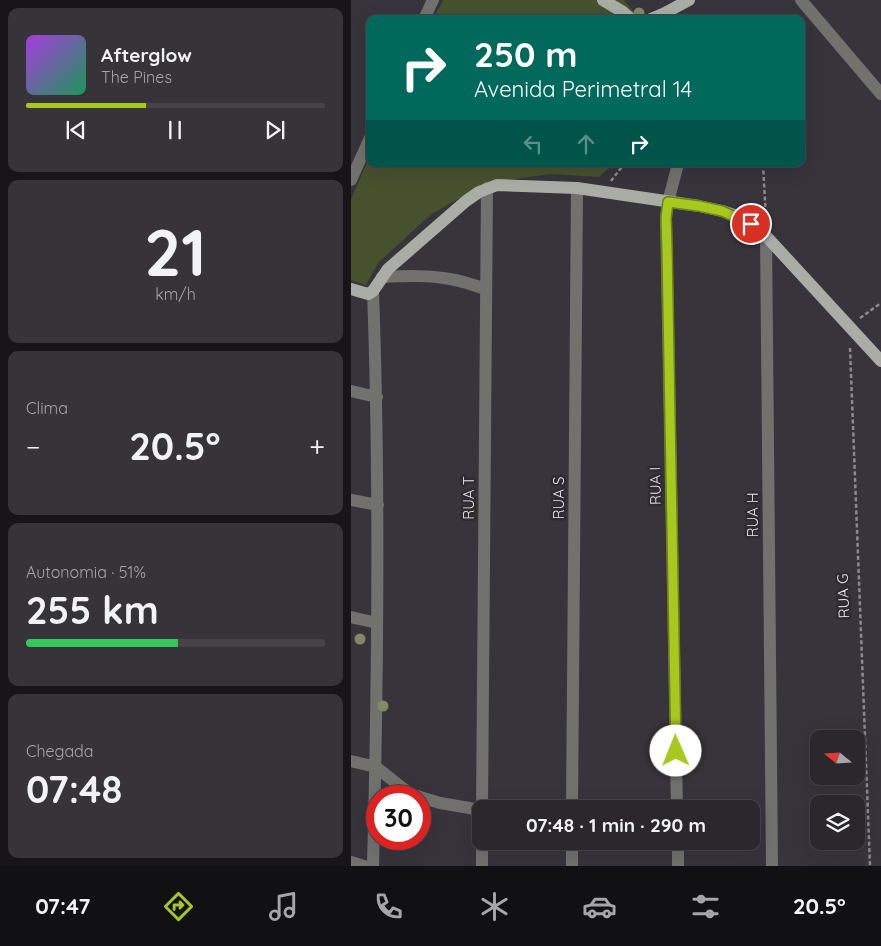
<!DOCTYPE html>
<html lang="pt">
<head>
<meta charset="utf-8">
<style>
  :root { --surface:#2a272d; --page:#363339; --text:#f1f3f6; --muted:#a5a5aa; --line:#464449; --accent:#a7c81f }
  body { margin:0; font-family:Quicksand,sans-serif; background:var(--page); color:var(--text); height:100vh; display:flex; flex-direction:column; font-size:19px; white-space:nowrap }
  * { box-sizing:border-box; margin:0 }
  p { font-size:16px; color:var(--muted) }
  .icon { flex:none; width:28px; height:28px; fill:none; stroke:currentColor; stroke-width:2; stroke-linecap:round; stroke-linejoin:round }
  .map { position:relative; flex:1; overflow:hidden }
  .panel { display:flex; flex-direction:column; gap:8px; padding:8px; background:#171519; width:351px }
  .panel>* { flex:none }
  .hud { position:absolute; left:15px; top:15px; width:439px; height:152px; border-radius:10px; box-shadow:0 5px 20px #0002,0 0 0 1px var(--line); background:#00695c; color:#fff; overflow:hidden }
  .needle { width:32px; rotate:288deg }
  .tools { position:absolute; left:459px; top:730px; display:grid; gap:10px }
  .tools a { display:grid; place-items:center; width:55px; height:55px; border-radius:10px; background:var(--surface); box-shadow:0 5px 20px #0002,0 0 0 1px var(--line); font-size:25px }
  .speed { position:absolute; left:15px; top:785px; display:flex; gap:10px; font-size:25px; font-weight:700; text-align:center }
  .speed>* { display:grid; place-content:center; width:65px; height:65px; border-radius:50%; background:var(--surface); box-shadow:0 5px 20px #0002,0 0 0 1px var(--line); line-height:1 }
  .speed .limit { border:8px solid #d22; background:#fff; color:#111 }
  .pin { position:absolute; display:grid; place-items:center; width:42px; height:42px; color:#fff; margin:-21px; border:2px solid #fff; border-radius:50%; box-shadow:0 1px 5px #0007 }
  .me { position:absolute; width:55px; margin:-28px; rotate:359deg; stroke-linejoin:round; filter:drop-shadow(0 0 4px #0008) }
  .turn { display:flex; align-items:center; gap:18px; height:105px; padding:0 25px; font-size:22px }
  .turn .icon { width:65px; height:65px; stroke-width:2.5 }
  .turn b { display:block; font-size:35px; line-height:42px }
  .lanes { display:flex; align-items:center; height:48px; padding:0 25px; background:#0003; justify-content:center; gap:25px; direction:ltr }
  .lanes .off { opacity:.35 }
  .big { font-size:38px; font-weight:800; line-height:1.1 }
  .panel .card { flex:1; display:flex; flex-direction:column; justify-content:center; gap:8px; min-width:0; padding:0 18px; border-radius:10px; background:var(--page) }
  .panel .dial { align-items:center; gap:0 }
  .dial b { font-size:65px; line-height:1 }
  .song { display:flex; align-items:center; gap:15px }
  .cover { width:60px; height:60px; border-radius:8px; background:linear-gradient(135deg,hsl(280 70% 55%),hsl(150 70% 35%)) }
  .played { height:5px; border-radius:2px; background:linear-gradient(90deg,var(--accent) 40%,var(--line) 40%) }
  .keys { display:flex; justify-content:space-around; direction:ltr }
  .heat { display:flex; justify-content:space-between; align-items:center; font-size:28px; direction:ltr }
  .charge { height:8px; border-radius:4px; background:linear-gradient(90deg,#34c759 51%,var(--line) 0) }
  .trip { position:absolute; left:121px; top:800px; width:288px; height:50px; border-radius:10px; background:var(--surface); box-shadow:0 5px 20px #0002,0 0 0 1px var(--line); font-weight:800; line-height:50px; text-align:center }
  .menu { display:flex; height:80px; justify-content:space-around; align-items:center; background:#111012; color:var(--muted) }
  .menu .icon { width:35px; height:35px }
  .menu .current { color:var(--accent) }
  .menu b { font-size:22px; color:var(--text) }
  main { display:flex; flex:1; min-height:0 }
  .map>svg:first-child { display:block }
  .green { fill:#47512e }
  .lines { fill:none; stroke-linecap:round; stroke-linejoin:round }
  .path { stroke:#8c898f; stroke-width:2.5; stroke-dasharray:4 2.5; stroke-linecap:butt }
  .minor { stroke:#71726e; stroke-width:12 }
  .major { stroke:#aaada5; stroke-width:12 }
  .tree { fill:#818969 }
  .route-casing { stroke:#6d8214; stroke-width:12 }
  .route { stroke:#a7c81f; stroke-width:9 }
  .labels { text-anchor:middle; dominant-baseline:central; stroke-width:5; stroke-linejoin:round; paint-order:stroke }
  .street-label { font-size:15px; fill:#e6e4e9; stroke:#2e2a32 }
</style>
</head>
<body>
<main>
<section class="panel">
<div class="card">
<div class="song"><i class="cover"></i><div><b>Afterglow</b><p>The Pines</p></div></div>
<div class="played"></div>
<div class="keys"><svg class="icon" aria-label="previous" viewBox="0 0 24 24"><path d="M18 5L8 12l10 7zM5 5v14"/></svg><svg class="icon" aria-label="pause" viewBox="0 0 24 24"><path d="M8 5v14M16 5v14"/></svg><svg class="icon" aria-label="next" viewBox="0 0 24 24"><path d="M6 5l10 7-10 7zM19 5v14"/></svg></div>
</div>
<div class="card dial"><b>21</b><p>km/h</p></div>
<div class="card"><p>Clima</p>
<div class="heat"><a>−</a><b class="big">20.5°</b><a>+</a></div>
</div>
<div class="card"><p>Autonomia · 51%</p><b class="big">255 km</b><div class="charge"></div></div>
<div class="card"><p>Chegada</p><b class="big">07:48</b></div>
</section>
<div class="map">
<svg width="530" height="866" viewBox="0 0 530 866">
  <rect width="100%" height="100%" fill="#38343c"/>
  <path class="green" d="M92 0H273L289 19H82Z
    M19 156V164H262L248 177 199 174 135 183 79 215 27 263 15 285 0 280V199Z"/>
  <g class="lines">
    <path class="path" d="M412 164 415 219
      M260 181 273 164
      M509 318 530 303
      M499 348 519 866"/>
    <path class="minor" d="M450 0 530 94
      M73 19 82 0
      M0 180 19 138
      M415 236 421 866
      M31 277C54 276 77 275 99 279 111 281 123 285 134 289
      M0 391 26 397
      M0 500 27 505
      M0 617 26 623
      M0 761 25 767 59 794 67 796
      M69 797 89 803 130 810
      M131 809 136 188
      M221 809 226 188
      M326 809 315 218 317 202 327 164
      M327 841V866
      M0 862 13 866
      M22 866C27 675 29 483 22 291
      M131 866V841
      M221 866V841"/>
    <path class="major" d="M252 0 272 12 280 19
      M300 19 314 13 338 0
      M0 289 17 294 22 291 37 269 115 201 128 192 146 185 226 188 348 206 371 211 383 215 400 224 415 236 530 361"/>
  </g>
  <g class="tree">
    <circle cx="288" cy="13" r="5.5"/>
    <circle cx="9" cy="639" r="5.5"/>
    <circle cx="32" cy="706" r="5.5"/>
  </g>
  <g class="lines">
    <g class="route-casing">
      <path id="route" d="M325 751 316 249 315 218 317 202 348 206 371 211 400 224"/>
    </g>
    <use href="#route" class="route"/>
  </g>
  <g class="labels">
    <g class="street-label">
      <text transform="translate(304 486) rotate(-91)">RUA I</text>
      <text transform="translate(117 498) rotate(-90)">RUA T</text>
      <text transform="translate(207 498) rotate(-90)">RUA S</text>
      <text transform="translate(401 515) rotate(-90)">RUA H</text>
      <text transform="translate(492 596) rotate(-92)">RUA G</text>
    </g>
  </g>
</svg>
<div class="tools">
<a><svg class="needle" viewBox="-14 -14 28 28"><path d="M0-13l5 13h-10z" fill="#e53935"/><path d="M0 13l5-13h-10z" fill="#a5a5aa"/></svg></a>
<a><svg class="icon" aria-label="layers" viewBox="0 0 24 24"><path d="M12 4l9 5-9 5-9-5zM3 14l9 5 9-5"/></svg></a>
</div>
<div class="speed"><div class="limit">30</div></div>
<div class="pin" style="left:400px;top:224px;background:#d93025"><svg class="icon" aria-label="arrive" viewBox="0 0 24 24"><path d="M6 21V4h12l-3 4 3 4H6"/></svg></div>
<svg class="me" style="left:325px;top:751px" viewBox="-20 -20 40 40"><circle r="19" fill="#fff"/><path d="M0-13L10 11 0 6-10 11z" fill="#a7c81f"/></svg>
<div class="trip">07:48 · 1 min · 290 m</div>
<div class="hud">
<div class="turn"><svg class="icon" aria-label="right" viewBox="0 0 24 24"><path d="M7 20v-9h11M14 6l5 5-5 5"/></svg><div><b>250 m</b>Avenida Perimetral 14</div></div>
<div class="lanes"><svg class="icon off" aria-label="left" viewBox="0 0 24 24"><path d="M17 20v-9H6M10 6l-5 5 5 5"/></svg><svg class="icon off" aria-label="ahead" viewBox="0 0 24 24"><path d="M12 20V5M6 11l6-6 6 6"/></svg><svg class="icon" aria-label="right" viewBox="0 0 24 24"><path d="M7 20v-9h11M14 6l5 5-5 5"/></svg></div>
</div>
</div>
</main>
<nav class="menu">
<b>07:47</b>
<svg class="icon current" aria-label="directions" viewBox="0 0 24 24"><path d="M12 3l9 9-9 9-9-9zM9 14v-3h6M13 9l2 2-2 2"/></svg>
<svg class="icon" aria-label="music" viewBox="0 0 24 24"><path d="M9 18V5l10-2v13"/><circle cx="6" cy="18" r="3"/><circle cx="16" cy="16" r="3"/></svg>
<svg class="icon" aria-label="phone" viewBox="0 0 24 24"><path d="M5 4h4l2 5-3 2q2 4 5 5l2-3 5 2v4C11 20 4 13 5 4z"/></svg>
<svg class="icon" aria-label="climate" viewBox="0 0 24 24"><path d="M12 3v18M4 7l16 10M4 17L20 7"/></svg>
<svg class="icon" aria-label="car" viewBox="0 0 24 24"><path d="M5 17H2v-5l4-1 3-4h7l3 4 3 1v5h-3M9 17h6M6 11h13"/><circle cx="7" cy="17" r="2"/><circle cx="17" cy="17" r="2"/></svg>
<svg class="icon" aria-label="filters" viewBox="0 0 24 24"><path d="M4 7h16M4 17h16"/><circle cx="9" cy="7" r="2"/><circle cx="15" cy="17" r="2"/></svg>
<b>20.5°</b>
</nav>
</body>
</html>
